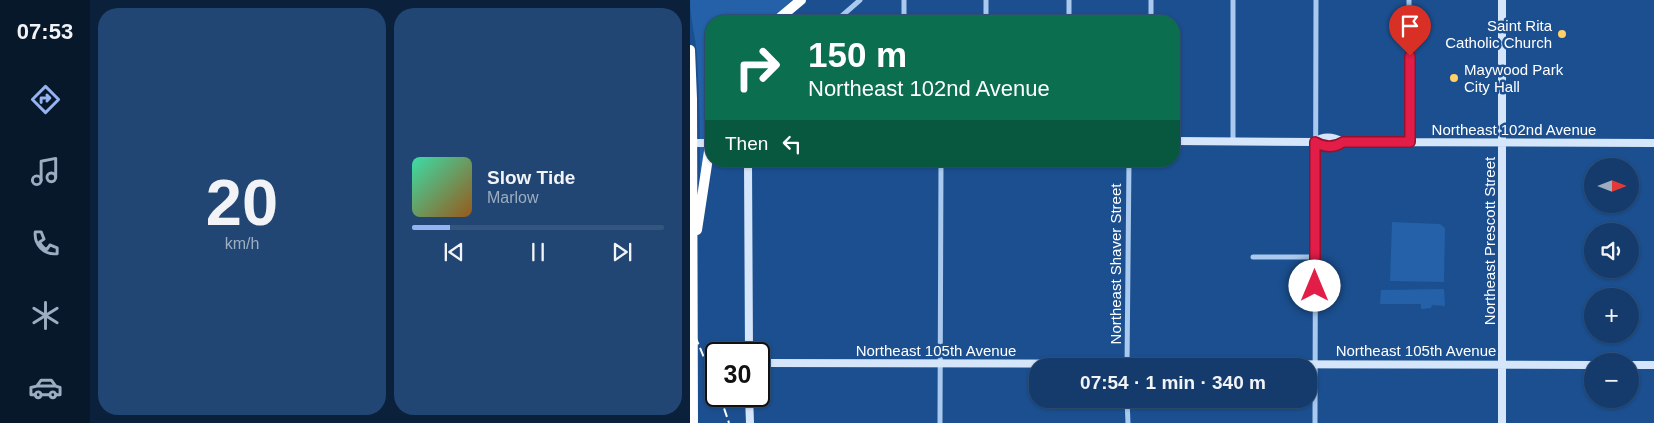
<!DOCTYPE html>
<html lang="en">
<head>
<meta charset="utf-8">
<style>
  :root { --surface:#143b6b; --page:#214673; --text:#f1f3f6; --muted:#9dadc1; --line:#33557e; --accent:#95b2f1 }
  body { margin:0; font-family:Arial,sans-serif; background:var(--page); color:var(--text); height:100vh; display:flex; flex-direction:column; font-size:19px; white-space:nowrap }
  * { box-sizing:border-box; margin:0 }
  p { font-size:16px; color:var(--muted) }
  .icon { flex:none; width:28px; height:28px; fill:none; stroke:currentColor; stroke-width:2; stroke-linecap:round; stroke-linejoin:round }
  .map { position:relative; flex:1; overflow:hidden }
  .panel { display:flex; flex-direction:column; gap:8px; padding:8px; background:#0b203b; width:600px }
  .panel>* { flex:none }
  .top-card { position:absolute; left:15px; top:15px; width:475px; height:152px; border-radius:20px; box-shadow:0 1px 4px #0004,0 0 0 1px var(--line); background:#0b6e4f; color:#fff; overflow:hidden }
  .needle { width:32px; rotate:90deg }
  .fabs { position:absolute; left:894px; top:158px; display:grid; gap:10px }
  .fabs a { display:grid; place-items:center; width:55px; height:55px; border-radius:50%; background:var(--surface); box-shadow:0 1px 4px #0004,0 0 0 1px var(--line); font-size:25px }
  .speed { position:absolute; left:15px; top:342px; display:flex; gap:10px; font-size:25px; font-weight:700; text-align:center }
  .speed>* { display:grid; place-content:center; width:65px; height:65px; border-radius:50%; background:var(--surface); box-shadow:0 1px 4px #0004,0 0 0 1px var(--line); line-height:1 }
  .speed .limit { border:2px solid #111; border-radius:8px; background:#fff; color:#111 }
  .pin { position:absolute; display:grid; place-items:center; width:42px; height:42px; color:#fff; margin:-51px -21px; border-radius:50% 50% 50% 0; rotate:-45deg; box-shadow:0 0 5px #0007 }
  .pin .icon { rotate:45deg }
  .me { position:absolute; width:55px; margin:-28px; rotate:0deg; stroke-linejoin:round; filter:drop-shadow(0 0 4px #0008) }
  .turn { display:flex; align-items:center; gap:18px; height:105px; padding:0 20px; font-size:22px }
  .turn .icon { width:65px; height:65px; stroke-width:2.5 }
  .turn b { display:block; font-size:35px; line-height:42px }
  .then { display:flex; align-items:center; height:48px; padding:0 20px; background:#0003; gap:10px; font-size:19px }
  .panel .widget { flex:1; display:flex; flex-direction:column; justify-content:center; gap:8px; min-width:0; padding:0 18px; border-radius:20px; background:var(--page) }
  .panel .dial { align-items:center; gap:0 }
  .dial b { font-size:65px; line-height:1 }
  .song { display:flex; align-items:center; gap:15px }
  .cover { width:60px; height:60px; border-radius:8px; background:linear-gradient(135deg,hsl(160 70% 55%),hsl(30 70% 35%)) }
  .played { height:5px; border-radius:2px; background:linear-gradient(90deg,var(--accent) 15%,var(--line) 15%) }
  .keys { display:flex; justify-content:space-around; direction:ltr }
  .panel .tiles { flex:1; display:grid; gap:8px; grid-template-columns:repeat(2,1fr) }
  .trip { position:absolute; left:339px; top:358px; width:288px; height:50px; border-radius:20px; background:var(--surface); box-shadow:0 1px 4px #0004,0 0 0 1px var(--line); font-weight:700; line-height:50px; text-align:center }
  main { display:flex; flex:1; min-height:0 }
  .tab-bar { display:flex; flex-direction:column; width:90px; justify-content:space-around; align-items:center; background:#08182b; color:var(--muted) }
  .tab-bar .icon { width:35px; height:35px }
  .tab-bar .current { color:var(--accent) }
  .tab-bar b { font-size:22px; color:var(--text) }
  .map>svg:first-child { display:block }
  .green { fill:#2461a8 }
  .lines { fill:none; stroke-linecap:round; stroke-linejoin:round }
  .street { stroke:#a9c9ee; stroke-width:5 }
  .secondary { stroke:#d6e6fa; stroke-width:8 }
  .highway { stroke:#fff; stroke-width:10 }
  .rail { stroke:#fff; stroke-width:2; stroke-dasharray:9 4; stroke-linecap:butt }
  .route-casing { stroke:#92132f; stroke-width:12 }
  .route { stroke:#e11d48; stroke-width:9 }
  .poi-dot { fill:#ffd166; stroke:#1b4f8f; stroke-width:2 }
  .labels { text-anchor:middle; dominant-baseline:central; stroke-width:5; stroke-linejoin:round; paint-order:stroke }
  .poi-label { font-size:15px; fill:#fff; stroke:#1b4f8f; text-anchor:end }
  .street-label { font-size:15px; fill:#fff; stroke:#1b4f8f }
</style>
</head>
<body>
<main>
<nav class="tab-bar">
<b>07:53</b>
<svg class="icon current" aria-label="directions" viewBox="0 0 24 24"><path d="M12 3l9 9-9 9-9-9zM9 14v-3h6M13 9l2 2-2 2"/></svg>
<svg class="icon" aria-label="music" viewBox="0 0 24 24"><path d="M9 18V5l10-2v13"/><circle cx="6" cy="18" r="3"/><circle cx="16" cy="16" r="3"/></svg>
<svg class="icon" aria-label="phone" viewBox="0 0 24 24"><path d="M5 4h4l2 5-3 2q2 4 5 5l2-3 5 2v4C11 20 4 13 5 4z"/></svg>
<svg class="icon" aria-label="climate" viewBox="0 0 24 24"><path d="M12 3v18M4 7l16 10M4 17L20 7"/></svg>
<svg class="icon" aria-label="car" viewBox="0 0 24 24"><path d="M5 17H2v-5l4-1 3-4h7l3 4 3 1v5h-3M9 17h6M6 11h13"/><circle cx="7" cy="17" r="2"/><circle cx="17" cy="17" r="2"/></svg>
</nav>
<section class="panel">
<div class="tiles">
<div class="widget dial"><b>20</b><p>km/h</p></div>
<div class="widget">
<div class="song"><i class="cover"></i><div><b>Slow Tide</b><p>Marlow</p></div></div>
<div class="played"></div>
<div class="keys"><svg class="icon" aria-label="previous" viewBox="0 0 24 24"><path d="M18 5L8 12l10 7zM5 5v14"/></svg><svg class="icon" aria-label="pause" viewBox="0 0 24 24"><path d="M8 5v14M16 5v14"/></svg><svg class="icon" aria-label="next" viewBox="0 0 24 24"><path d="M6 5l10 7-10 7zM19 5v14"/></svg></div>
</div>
</div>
</section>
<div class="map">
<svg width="964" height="423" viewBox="0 0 964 423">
  <rect width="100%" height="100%" fill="#1b4f8f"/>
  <path class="green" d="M0 0H102L80 21H21V116L18 123 10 189C10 145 10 101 7 57 6 38 0 18 0 0Z
    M702 222 750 224 755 228 754 282 700 281Z
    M754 289 755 306 742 305 741 308 731 309V304H690L691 290Z"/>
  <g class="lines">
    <path class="street" d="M296 0V21
      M719 0 720 142
      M146 21 170 0
      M214 21V0
      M379 21V0
      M461 21V0
      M543 141V0
      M563 257H625
      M437 366 439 161
      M437 399 438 423
      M250 423 251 161
      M625 423 626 0"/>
    <path class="secondary" d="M812 0V423
      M484 141 625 142C634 148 644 148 653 142
      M625 142C634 135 644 137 653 142L964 143
      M0 143H21
      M58 161 59 354
      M69 363 902 365
      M940 365H964
      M59 396 60 423"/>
    <path class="highway" d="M86 21 111 0
      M0 50 2 99 3 423
      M7 230 21 138"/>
    <path class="rail" d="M0 324 26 386
      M30 396 39 423"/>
  </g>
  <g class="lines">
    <g class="route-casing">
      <path id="route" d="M625 286V142C635 148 644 148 653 142H720V56"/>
    </g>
    <use href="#route" class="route"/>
  </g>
  <g class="poi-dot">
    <circle cx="872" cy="34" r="5"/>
    <circle cx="764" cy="78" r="5"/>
  </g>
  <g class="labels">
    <g class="poi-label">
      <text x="862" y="25">Saint Rita<tspan x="862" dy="17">Catholic Church</tspan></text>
      <text x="774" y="69" text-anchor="start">Maywood Park<tspan x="774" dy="17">City Hall</tspan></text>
    </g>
    <g class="street-label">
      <text x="824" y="129">Northeast 102nd Avenue</text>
      <text transform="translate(799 241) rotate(-90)">Northeast Prescott Street</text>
      <text transform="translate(425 264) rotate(-90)">Northeast Shaver Street</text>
      <text x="246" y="350">Northeast 105th Avenue</text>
      <text x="726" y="350">Northeast 105th Avenue</text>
    </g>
  </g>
</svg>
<div class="fabs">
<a><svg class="needle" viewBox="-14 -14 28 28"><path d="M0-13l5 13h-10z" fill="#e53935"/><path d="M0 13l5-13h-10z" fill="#9dadc1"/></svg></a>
<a><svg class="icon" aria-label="sound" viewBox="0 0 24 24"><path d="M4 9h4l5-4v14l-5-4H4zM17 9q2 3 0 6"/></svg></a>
<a>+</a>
<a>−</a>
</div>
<div class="speed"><div class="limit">30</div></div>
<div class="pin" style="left:720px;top:56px;background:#d93025"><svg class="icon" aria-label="arrive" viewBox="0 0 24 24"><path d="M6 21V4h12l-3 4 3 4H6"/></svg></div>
<svg class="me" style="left:625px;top:286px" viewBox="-20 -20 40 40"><circle r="19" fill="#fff"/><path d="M0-13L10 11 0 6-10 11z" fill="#e11d48"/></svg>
<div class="trip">07:54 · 1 min · 340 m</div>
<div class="top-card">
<div class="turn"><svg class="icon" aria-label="right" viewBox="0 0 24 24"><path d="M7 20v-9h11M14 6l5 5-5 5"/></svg><div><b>150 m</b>Northeast 102nd Avenue</div></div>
<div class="then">Then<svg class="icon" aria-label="left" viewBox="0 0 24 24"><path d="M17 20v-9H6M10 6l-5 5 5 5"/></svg></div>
</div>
</div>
</main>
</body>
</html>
